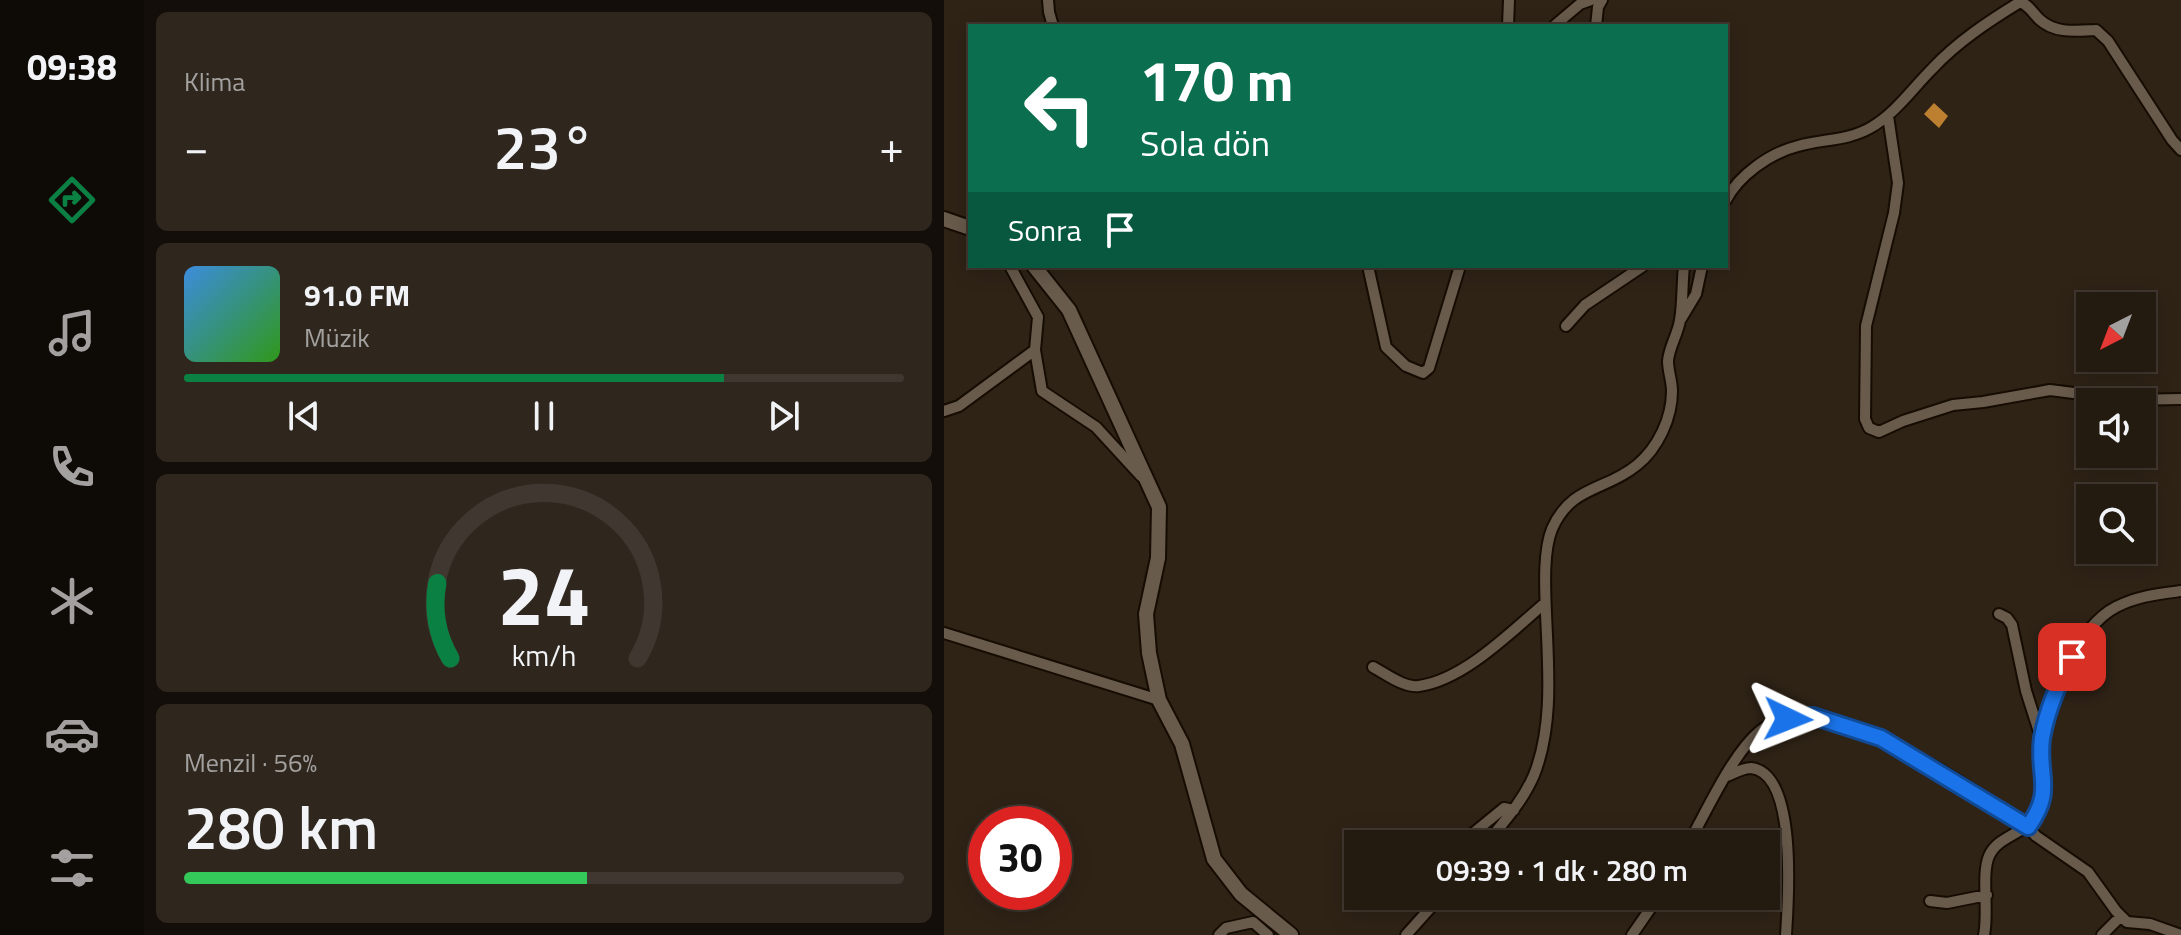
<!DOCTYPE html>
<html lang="tr">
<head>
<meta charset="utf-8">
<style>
  :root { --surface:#231a10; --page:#2f271e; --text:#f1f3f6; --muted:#a3a19f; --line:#403830; --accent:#0b8043 }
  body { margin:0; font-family:"Titillium Web",sans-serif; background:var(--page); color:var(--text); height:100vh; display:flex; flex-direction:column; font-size:30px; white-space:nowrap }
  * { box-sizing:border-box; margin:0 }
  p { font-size:26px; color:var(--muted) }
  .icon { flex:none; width:44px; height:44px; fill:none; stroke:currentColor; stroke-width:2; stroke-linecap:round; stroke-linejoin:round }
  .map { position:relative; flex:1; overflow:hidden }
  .details { display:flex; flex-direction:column; gap:12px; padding:12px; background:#130e09; width:800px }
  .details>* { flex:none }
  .banner { position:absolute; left:24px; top:24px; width:760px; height:244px; border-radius:0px; box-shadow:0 4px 20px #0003,0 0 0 2px var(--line); background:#0b6e4f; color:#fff; overflow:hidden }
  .needle { width:52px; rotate:222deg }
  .buttons { position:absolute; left:1132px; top:292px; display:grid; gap:16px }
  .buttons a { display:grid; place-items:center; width:80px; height:80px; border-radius:0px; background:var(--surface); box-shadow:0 4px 20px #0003,0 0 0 2px var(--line); font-size:40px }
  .speed { position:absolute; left:24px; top:806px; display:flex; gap:16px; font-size:40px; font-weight:700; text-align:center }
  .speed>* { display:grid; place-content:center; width:104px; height:104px; border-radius:50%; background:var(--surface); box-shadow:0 4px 20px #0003,0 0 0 2px var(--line); line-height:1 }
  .speed .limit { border:12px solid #d22; background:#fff; color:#111 }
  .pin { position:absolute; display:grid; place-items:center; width:68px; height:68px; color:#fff; margin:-34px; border-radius:16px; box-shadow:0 4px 12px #0006 }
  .me { position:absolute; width:88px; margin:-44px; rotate:92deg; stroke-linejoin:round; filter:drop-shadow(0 0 6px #0008) }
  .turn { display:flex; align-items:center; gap:28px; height:168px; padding:0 40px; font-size:36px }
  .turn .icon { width:104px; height:104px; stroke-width:2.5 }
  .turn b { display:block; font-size:56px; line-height:68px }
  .then { display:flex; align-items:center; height:76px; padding:0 40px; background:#0003; gap:16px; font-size:30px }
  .big { font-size:60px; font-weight:600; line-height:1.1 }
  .details .tile { flex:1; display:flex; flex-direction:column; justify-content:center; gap:12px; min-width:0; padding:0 28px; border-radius:12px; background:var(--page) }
  .details .dial { align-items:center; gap:0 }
  .dial svg { height:208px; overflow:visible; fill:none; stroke:var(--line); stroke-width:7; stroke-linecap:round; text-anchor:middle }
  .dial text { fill:var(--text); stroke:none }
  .song { display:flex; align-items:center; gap:24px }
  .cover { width:96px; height:96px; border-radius:12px; background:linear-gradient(135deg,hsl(210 70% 55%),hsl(110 70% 35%)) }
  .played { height:8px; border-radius:4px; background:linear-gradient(90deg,var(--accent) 75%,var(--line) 75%) }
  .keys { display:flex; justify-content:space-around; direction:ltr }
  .heat { display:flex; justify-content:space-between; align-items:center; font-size:44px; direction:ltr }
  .charge { height:12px; border-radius:6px; background:linear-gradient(90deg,#34c759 56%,var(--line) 0) }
  .trip { position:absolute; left:400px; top:830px; width:436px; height:80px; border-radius:0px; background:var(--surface); box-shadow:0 4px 20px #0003,0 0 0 2px var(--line); font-weight:600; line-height:80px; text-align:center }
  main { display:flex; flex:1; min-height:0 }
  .tab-bar { display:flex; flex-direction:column; width:144px; justify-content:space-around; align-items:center; background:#0e0a06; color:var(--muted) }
  .tab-bar .icon { width:56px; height:56px }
  .tab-bar .on { color:var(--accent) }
  .tab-bar b { font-size:36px; color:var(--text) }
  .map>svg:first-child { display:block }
  .building { fill:#bd8031 }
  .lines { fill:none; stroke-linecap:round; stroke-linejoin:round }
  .street-casing { stroke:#160c02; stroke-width:14 }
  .secondary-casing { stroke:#160c02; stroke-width:18 }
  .street { stroke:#685b4c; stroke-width:10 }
  .secondary { stroke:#685b4c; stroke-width:14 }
  .route-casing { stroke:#114b97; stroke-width:20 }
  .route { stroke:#1a73e8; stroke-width:14 }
</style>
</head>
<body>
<main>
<nav class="tab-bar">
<b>09:38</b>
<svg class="icon on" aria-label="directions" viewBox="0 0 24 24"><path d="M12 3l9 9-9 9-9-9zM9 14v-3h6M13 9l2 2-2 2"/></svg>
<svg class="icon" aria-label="music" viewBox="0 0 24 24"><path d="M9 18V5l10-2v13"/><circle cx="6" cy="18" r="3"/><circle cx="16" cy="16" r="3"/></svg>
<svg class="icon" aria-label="phone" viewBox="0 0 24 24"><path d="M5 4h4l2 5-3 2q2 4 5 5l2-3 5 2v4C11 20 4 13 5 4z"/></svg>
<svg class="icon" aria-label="climate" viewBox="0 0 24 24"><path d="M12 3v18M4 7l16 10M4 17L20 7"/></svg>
<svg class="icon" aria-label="car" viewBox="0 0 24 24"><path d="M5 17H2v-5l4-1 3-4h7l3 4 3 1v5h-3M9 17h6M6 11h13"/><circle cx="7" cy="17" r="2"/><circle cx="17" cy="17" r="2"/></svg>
<svg class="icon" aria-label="filters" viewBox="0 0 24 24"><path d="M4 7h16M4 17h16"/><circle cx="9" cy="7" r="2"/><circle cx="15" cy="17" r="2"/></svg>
</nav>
<section class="details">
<div class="tile"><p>Klima</p>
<div class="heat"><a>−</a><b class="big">23°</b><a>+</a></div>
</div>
<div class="tile">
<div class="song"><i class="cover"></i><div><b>91.0 FM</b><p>Müzik</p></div></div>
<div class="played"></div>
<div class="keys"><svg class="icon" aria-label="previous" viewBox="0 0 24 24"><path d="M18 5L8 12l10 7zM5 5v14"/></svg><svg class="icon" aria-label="pause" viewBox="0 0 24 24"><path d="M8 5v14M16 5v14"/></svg><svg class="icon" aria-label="next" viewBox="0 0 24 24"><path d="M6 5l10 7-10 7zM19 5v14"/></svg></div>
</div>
<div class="tile dial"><svg viewBox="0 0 100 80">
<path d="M14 69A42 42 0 1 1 86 69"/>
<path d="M14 69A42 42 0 0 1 9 40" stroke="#0b8043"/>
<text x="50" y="56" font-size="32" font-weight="700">24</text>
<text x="50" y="72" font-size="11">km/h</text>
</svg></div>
<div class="tile"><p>Menzil · 56%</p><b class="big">280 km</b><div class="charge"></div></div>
</section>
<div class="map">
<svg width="1237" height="935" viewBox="0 0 1237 935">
  <rect width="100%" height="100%" fill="#2f2316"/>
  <path class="building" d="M990 103 1004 116 995 128 980 114Z"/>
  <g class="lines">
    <g class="street-casing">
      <path id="street" d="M104 0 105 12 109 26
        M564 26 565 0
        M610 26 636 4 647 0
        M652 26 654 7 658 0
        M944 116 954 183 950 213 922 326 921 419 925 428 935 432 959 421 1009 405 1039 402 1106 390 1184 400 1237 399
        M782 200C795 175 826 153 854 146 878 139 903 141 926 128 951 114 968 89 988 69 1013 42 1045 21 1076 2 1085 5 1088 12 1095 19 1111 34 1132 31 1152 30L1164 41 1228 140 1237 150
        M424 266 442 347 462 366 479 373 485 368 516 266
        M737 319 752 294 758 266
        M622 326 641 305 699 266
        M91 350 98 391 152 427 197 476
        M0 411 15 406 91 350 94 317 66 266
        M1055 614 1063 618 1068 625 1082 691 1097 738
        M0 633 215 700
        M429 667C442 674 460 688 475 686 520 680 568 631 601 603
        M783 776C790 773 799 768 807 768 854 773 844 902 842 935
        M516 844 560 808 570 810
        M542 844C559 823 579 801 590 775 610 725 604 665 602 613 601 588 599 551 608 529 627 485 662 491 693 465 714 448 728 418 728 391 728 381 724 371 724 361 725 347 734 334 736 320 739 303 738 284 740 266
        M744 844C763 811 788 754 816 731 877 680 1025 789 1079 822L1092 836 1144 872 1172 911 1183 922 1206 924 1237 935
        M986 901 1003 903 1043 895
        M275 935 282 928 309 922 324 935
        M462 935 497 896
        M688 935 715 896
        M1040 935C1045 913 1037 874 1045 856 1055 833 1088 834 1096 808 1103 785 1097 765 1098 741 1100 700 1135 626 1172 607 1193 596 1214 594 1237 591
        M1158 935 1177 916"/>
    </g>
    <g class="secondary-casing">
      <path id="secondary" d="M0 219 26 228
        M90 266 125 310 215 507 214 558 202 614 205 653 215 700 238 744 270 859 297 894 347 935"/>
    </g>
    <use href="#street" class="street"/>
    <use href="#secondary" class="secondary"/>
  </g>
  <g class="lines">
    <g class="route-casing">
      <path id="route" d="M844 719 869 716 937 738 1084 827C1111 790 1093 776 1098 738 1103 709 1115 683 1128 657"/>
    </g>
    <use href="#route" class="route"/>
  </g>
</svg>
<div class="buttons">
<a><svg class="needle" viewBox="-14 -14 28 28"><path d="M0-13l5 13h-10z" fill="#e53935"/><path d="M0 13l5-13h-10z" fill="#a3a19f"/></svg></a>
<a><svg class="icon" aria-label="sound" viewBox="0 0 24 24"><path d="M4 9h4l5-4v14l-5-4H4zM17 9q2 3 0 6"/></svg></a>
<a><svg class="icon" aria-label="search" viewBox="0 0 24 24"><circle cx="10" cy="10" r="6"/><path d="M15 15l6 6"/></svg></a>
</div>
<div class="speed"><div class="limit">30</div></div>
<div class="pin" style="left:1128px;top:657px;background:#d93025"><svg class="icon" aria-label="arrive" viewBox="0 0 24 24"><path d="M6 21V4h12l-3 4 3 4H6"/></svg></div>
<svg class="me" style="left:844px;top:719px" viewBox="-20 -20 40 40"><path d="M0-17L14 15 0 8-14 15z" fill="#1a73e8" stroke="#fff" stroke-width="4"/></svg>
<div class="trip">09:39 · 1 dk · 280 m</div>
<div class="banner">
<div class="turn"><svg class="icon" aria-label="left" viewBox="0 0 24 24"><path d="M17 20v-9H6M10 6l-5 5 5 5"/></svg><div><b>170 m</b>Sola dön</div></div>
<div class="then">Sonra<svg class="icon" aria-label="arrive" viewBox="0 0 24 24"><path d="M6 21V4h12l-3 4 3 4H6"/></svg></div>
</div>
</div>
</main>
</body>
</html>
